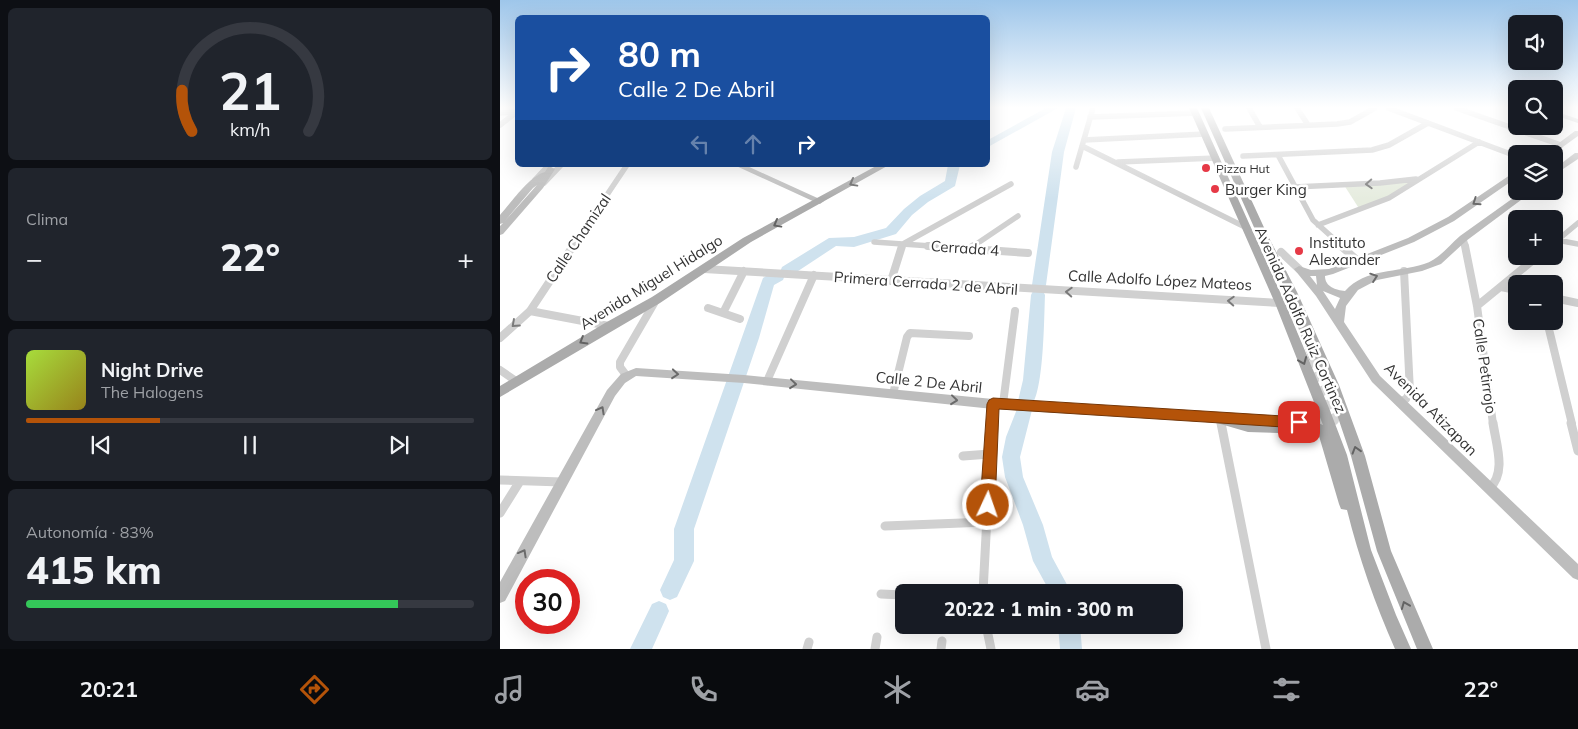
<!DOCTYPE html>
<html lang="es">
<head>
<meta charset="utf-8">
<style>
  :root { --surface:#171b24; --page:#20242c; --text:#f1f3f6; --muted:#9ea1a6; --line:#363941; --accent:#b45309 }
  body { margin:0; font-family:Mulish,sans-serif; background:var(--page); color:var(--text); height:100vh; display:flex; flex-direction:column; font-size:19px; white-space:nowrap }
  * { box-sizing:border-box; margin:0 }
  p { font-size:16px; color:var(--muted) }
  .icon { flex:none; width:28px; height:28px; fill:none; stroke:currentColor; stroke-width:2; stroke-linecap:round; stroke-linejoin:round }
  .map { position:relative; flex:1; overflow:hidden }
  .side { display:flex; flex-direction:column; gap:8px; padding:8px; background:#0d0f14; width:500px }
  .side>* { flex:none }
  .hud { position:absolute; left:15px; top:15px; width:475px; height:152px; border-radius:8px; box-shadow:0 5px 20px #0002; background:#1a4fa0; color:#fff; overflow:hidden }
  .fabs { position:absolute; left:1008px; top:15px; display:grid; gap:10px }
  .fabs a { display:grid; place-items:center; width:55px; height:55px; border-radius:8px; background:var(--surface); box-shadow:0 5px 20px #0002; font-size:25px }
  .speed { position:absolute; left:15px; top:569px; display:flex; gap:10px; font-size:25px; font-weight:700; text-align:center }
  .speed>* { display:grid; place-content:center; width:65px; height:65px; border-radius:50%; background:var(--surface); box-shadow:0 5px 20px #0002; line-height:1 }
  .speed .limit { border:8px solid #d22; background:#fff; color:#111 }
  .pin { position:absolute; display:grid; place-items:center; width:42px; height:42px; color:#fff; margin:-21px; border-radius:10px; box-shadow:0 2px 8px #0006 }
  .me { position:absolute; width:55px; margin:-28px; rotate:3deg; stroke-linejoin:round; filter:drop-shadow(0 0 4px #0008) }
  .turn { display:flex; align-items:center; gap:18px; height:105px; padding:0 20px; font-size:22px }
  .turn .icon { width:65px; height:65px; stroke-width:2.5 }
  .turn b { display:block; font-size:35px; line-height:42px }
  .lanes { display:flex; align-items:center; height:48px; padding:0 20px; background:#0003; justify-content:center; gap:25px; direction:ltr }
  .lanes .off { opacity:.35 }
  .big { font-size:38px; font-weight:800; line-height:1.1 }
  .side .card { flex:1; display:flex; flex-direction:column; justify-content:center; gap:8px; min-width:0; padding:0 18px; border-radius:8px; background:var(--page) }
  .side .dial { align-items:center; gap:0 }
  .dial svg { height:130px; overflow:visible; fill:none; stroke:var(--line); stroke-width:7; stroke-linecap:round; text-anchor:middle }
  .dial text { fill:var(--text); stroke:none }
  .song { display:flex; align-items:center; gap:15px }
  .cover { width:60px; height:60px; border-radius:8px; background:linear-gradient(135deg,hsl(80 70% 55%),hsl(50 70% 35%)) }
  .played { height:5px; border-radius:2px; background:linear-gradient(90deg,var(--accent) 30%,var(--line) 30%) }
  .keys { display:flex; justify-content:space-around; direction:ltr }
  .heat { display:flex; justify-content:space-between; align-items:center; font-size:28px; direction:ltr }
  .charge { height:8px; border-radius:4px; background:linear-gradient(90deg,#34c759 83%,var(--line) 0) }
  .trip { position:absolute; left:395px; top:584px; width:288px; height:50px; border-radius:8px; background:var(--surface); box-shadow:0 5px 20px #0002; font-weight:800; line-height:50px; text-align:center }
  .tabs { display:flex; height:80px; justify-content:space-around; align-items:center; background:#090b0e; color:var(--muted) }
  .tabs .icon { width:35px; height:35px }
  .tabs .active { color:var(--accent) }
  .tabs b { font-size:22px; color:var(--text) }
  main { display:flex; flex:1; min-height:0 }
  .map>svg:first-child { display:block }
  .green { fill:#e6ecdf }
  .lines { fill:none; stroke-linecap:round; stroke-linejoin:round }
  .river { fill:#cfe2ee; fill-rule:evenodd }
  .secondary-tunnel { stroke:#d6d6d6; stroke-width:10; stroke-dasharray:10 5; stroke-linecap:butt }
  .street-far2 { stroke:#d0d0d0; stroke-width:5.5 }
  .street-far1 { stroke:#d0d0d0; stroke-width:8 }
  .street { stroke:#d0d0d0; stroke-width:9 }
  .secondary { fill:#bdbdbd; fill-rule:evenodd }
  .primary { fill:#ababab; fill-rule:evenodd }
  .oneway { stroke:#636363 }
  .oneway2 { stroke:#7a7a7a }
  .oneway3 { stroke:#6a6a6a }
  .route { fill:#b45309; stroke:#753606 }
  .poi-dot { fill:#e63946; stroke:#fff; stroke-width:2 }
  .labels { text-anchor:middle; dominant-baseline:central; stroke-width:5; stroke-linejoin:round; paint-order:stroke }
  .far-poi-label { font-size:12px; fill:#333; stroke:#fff; text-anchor:start }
  .poi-label { font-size:15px; fill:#333; stroke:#fff; text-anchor:start }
  .street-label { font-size:15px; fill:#333; stroke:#fff }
</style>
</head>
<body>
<main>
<section class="side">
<div class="card dial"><svg viewBox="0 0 100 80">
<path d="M14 69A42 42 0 1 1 86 69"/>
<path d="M14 69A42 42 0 0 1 8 44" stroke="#b45309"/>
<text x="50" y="56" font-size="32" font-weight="700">21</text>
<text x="50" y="72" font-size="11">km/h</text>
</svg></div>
<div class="card"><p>Clima</p>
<div class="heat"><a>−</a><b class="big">22°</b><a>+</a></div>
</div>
<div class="card">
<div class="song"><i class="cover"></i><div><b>Night Drive</b><p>The Halogens</p></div></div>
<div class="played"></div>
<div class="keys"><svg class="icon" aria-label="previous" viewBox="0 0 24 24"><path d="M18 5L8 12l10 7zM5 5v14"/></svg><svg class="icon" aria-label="pause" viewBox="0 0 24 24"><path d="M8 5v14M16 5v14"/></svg><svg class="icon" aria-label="next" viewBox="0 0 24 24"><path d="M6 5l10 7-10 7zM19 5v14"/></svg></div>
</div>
<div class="card"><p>Autonomía · 83%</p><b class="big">415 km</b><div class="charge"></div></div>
</section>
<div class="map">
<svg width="1078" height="649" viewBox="0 0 1078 649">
  <rect width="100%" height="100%" fill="#fff"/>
  <path class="green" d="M918 179 899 192 860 210 844 185Z"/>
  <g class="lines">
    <path class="river" d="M546 108H558L488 147V140Z
      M566 108H576L564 152 546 285 544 289 539 290 543 291 545 295C544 318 544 391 531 406L532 410 520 457 523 477 543 525 552 557 571 592H550L533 561 523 525 505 477 502 457 506 437 519 404 518 401 523 380 531 295 533 291 538 290 532 285 552 152Z
      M448 165H460L455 186 428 202 412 215 396 234 354 247 336 246 292 275H285L283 280 274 285 259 338 194 529V561L177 597 170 600 163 597 160 590 174 560V529L263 278 273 272H280L282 267 329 238 354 237 386 228 404 209 420 196 445 181Z
      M159 601 166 604 169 611 152 649H130L152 604Z
      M558 625H580L582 649H560Z"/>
    <path class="secondary-tunnel" d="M813 357 835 415 834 420 819 423"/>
    <path class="street-far2" d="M749 108 760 127
      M797 108 808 125
      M888 108 1016 156
      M956 108 1061 145
      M0 113 14 112
      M590 117 696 113
      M0 125 18 111
      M725 129 837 124 850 122 875 108
      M584 140 705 134
      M582 146 747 228
      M778 155 813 220 843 247
      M743 156 872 150 889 145 928 123
      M618 162 716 158
      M576 167 593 108
      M35 180 49 165
      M44 183 61 165
      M794 187 880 183 916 179
      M818 225 889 198 979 142
      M964 239 966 247
      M1057 240 1078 244
      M374 242 445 247
      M1054 243 1078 223
      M403 244 511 184
      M72 247 127 165
      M402 247 403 244
      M472 247 518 216"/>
    <path class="street-far1" d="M428 246 528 253
      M841 246 858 261
      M965 246 977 306 993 424
      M469 249 474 246
      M781 252 799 269
      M204 269 780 303
      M391 281 402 246
      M1001 287 1016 290
      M1054 298 1078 303
      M977 306 1038 256
      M208 308 240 319
      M30 311 109 326
      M223 313 244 271
      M1047 321 1072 424
      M0 338 30 311 73 246
      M0 370 16 381
      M126 375 120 367V362L156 300
      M267 381 314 275
      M393 394 407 337 410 333 469 336
      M899 402 906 399 910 392 904 271
      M503 404 515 311
      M720 419 721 424
      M492 424 493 404"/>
    <path class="street" d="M721 423 766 649
      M1071 423 1078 451
      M463 456 490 454
      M0 480 62 482
      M989 489C1007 473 996 444 993 423
      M0 513 20 481
      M385 526 487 522
      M483 592 492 423
      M381 594 404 595
      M486 625 491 649
      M307 649 309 642
      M375 649 377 637
      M441 649 442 641"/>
    <path class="secondary" d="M1054 111 1078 119V123L1054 115Z
      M1075 131H1078V136L1053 154H1044Z
      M1075 153H1078V159L1054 175V169Z
      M234 165H245L324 201 320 204 317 203Z
      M48 167H51L55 169 43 188 3 234 0 235V226L3 223 0 224V215C11 203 29 176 45 172ZM37 185 4 222 33 188Z
      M1013 173H1016V178L954 221 914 242 833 274 825 276C825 287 836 290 845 291 866 268 897 273 924 264 940 259 948 246 960 236 981 221 1002 206 1023 191H1033L966 241 941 264 922 271 877 280 858 290 846 306 844 322 880 376 1078 564V580L1073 578 872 382 816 296 794 269 799 266 811 270 829 269 908 238 948 217ZM810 276H816L817 285ZM823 291 840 298 835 309Z
      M800 314 804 315 818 357 817 360H809L795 318 796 315Z
      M136 368 244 375 493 399 771 416 775 417 777 421 775 425 771 426 493 409 244 383 136 376 125 383 115 396 5 601 0 603V582L107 390 121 374Z"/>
    <path class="primary" d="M689 108H697L785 303 829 408 847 455 871 550 896 615 911 649H895C875 604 859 558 847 510L841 509 839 504 819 436 814 434 748 432 717 423 715 419 717 415 721 413 748 420 815 422 823 425 775 303Z
      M701 108H709L767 234 797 292 839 385 865 456 891 551 933 649H917L877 551 851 456 827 385 787 292 757 234Z
      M378 165H389L251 242 160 303 0 397V386L105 323 152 297 243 238Z"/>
  </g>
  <defs><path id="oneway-chevron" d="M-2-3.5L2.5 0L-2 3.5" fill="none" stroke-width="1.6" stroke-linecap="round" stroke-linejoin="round" transform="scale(1.25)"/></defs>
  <g class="oneway">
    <use href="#oneway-chevron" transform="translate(353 183) rotate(151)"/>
    <use href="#oneway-chevron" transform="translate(277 224) rotate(151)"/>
    <use href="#oneway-chevron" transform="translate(83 341) rotate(149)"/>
    <use href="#oneway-chevron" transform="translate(803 361) rotate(68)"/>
    <use href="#oneway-chevron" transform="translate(856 450) rotate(-107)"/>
    <use href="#oneway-chevron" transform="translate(905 605) rotate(-112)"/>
  </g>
  <g class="oneway2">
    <use href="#oneway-chevron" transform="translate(869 184) rotate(177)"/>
    <use href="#oneway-chevron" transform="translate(569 292) rotate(-177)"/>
    <use href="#oneway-chevron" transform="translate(731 301) rotate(-177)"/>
    <use href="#oneway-chevron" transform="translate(15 324) rotate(138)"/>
  </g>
  <g class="oneway3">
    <use href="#oneway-chevron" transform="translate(976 202) rotate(146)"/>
    <use href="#oneway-chevron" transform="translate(874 277) rotate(-19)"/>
    <use href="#oneway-chevron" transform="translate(175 374) rotate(5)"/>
    <use href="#oneway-chevron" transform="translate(293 384) rotate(6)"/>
    <use href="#oneway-chevron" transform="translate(454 400) rotate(6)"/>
    <use href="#oneway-chevron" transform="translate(101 410) rotate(-61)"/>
    <use href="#oneway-chevron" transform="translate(23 553) rotate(-61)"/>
  </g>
  <linearGradient id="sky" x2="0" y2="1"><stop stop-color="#9ec6ea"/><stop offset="0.54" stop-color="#fff"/><stop offset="1" stop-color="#fff" stop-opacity="0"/></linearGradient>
  <rect width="1078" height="199" fill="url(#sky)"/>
  <path class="route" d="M493 398 799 417 804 418 806 422 804 426 799 428 499 409 495 505 493 510 488 512 482 510 480 505 487 404 489 400Z"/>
  <g class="poi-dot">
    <circle cx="706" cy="168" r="5"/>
    <circle cx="715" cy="189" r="5"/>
    <circle cx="799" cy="251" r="5"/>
  </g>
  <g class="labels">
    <g class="far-poi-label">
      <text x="716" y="168">Pizza Hut</text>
    </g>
    <g class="poi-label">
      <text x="725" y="189">Burger King</text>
      <text x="809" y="242">Instituto<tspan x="809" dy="17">Alexander</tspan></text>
    </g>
    <g class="street-label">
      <text transform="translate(78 238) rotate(-56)">Calle Chamizal</text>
      <text transform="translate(465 248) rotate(4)">Cerrada 4</text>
      <text transform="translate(660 280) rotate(3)">Calle Adolfo López Mateos</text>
      <text transform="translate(151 282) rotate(-32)">Avenida Miguel Hidalgo</text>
      <text transform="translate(426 283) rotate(4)">Primera Cerrada 2 de Abril</text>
      <text transform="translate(801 320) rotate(66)">Avenida Adolfo Ruiz Cortinez</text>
      <text transform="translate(985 366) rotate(82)">Calle Petirrojo</text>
      <text transform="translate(429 382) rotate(6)">Calle 2 De Abril</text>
      <text transform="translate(931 409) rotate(45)">Avenida Atizapan</text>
    </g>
  </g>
</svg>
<div class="fabs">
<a><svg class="icon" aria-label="sound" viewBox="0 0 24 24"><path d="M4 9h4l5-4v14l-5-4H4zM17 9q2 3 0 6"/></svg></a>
<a><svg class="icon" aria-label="search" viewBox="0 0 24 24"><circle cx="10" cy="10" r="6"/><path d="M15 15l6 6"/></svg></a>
<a><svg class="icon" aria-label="layers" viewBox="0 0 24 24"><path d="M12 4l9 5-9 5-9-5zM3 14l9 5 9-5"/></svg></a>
<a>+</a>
<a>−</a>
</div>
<div class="speed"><div class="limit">30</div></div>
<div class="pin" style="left:799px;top:422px;background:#d93025"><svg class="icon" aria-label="arrive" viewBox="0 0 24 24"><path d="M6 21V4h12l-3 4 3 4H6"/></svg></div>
<svg class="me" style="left:488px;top:505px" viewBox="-20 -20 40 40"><circle r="17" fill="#b45309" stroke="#fff" stroke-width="3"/><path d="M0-11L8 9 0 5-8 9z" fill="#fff"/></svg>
<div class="trip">20:22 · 1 min · 300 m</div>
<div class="hud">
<div class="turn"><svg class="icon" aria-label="right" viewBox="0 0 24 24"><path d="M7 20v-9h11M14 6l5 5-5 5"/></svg><div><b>80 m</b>Calle 2 De Abril</div></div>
<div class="lanes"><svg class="icon off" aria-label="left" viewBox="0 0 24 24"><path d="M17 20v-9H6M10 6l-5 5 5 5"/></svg><svg class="icon off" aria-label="ahead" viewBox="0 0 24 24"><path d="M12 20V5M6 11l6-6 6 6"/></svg><svg class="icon" aria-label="right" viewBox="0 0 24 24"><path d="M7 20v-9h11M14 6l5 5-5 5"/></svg></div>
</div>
</div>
</main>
<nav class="tabs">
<b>20:21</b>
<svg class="icon active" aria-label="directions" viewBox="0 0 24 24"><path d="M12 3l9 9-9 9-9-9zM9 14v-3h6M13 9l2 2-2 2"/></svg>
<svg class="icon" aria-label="music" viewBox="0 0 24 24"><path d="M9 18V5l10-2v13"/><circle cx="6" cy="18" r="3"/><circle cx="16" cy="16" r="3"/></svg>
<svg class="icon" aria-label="phone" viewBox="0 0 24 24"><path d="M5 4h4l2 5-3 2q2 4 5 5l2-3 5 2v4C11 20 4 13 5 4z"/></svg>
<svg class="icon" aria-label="climate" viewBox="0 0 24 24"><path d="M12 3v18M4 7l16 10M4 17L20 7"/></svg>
<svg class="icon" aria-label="car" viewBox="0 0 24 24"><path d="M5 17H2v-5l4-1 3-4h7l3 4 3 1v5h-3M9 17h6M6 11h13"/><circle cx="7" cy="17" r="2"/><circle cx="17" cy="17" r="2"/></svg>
<svg class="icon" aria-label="filters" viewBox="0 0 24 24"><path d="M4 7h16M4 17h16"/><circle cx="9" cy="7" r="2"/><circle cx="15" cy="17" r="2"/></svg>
<b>22°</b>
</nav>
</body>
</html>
